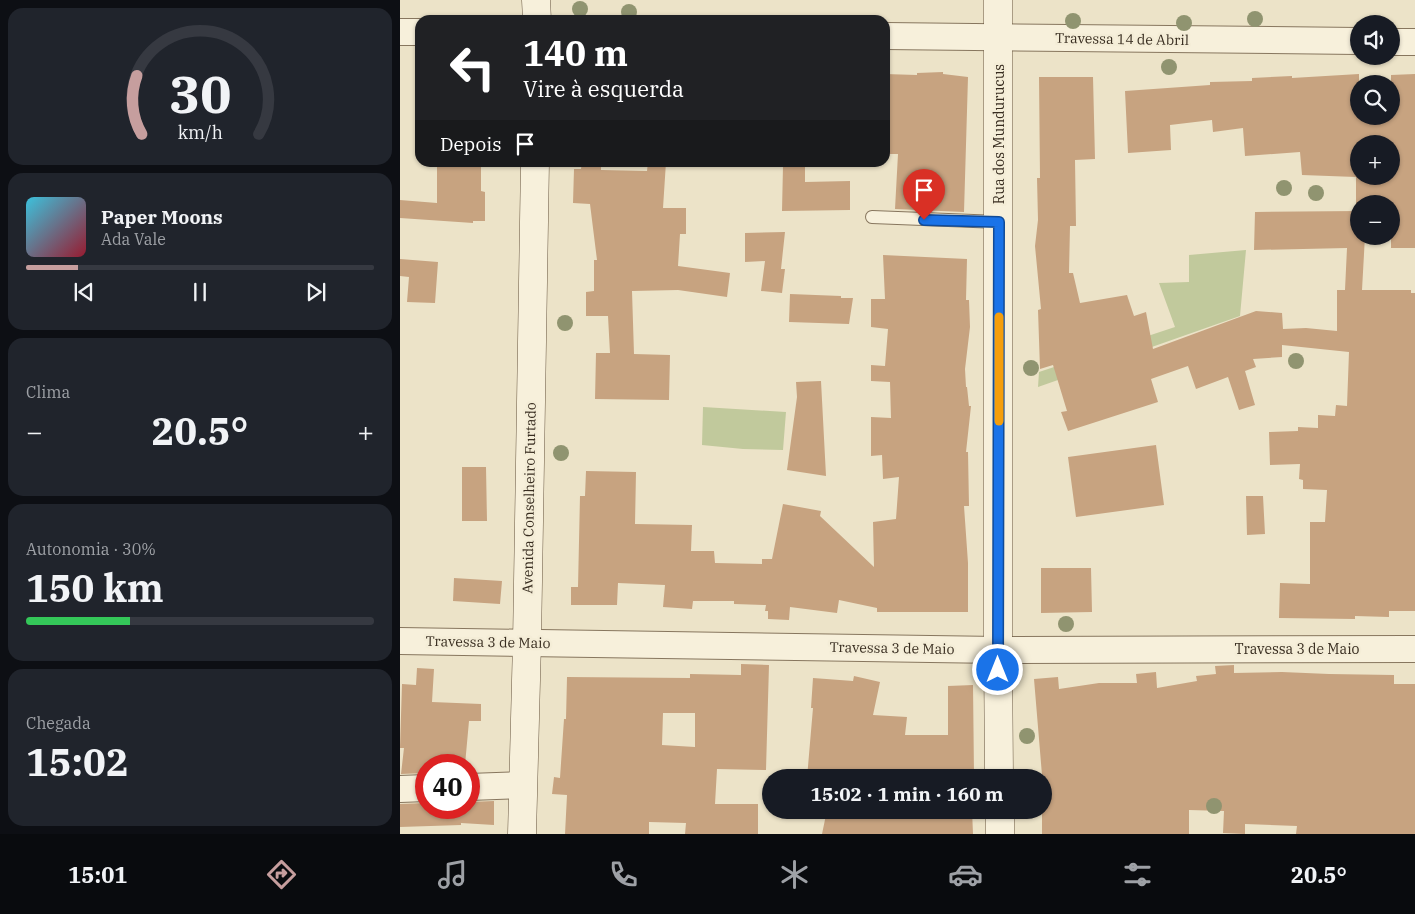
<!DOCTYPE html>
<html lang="pt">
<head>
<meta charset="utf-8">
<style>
  :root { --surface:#171b24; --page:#20242c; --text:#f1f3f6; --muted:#9ea1a6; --line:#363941; --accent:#c69e9e }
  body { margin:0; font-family:"IBM Plex Serif",serif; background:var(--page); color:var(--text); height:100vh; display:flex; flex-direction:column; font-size:19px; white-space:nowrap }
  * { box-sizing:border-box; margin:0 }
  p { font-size:16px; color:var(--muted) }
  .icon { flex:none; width:28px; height:28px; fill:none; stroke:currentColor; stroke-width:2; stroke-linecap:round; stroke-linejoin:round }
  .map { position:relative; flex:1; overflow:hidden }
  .side { display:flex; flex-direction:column; gap:8px; padding:8px; background:#0d0f14; width:400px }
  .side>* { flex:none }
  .top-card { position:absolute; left:15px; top:15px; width:475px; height:152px; border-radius:15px; box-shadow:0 1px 4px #0004; background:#202124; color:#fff; overflow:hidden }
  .fabs { position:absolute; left:950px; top:15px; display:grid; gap:10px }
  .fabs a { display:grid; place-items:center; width:50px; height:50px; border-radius:50%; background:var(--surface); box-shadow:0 1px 4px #0004; font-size:25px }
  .speed { position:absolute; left:15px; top:754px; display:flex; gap:10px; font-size:25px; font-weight:700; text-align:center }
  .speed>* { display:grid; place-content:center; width:65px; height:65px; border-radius:50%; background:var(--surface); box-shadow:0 1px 4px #0004; line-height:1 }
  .speed .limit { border:8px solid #d22; background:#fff; color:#111 }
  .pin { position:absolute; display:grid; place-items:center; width:42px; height:42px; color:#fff; margin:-51px -21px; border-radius:50% 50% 50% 0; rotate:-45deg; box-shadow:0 0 5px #0007 }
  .pin .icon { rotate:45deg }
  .me { position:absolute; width:55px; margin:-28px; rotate:0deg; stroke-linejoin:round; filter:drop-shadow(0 0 4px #0008) }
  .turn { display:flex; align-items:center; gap:18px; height:105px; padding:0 25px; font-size:22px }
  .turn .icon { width:65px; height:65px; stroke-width:2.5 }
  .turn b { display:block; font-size:35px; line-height:42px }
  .then { display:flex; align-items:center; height:48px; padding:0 25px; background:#0003; gap:10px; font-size:19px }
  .big { font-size:38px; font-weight:700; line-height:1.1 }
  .side .card { flex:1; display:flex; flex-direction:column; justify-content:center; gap:8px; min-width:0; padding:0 18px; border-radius:15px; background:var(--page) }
  .side .dial { align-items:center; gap:0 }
  .dial svg { height:130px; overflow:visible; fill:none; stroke:var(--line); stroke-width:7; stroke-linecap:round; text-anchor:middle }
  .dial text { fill:var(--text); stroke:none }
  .song { display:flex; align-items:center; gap:15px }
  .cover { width:60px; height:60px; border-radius:8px; background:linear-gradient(135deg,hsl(190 70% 55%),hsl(350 70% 35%)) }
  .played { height:5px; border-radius:2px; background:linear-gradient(90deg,var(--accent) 15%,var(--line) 15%) }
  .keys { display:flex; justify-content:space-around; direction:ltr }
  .heat { display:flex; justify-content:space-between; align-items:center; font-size:28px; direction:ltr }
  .charge { height:8px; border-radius:4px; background:linear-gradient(90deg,#34c759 30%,var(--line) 0) }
  .trip { position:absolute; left:362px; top:769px; width:290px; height:50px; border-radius:25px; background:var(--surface); box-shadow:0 1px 4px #0004; font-weight:700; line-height:50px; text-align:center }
  .tab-bar { display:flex; height:80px; justify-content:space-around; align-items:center; background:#090b0e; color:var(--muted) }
  .tab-bar .icon { width:35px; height:35px }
  .tab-bar .selected { color:var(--accent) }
  .tab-bar b { font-size:22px; color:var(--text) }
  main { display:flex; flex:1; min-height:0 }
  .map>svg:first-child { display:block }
  .green { fill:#c1c99c }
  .building { fill:#c7a380; fill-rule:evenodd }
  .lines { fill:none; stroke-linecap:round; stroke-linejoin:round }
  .lane-casing { stroke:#87765e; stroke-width:14 }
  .street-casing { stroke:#87765e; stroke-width:28 }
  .secondary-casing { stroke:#695741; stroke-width:29 }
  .lane { stroke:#f7f0db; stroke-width:12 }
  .street { stroke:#f7f0db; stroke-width:26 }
  .secondary { stroke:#f7f0db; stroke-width:28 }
  .tree { fill:#909470 }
  .route-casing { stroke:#114b97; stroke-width:12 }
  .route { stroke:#1a73e8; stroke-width:9 }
  .slow { stroke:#f59e0b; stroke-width:9 }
  .labels { text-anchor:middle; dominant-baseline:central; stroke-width:5; stroke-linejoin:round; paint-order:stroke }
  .street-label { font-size:14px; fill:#382d20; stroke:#f4edd7 }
</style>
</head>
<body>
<main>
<section class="side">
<div class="card dial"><svg viewBox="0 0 100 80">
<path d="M14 69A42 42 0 1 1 86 69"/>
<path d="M14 69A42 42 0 0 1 11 33" stroke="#c69e9e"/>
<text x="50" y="56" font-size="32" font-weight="700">30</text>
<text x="50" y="72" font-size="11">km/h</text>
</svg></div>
<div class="card">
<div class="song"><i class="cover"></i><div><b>Paper Moons</b><p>Ada Vale</p></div></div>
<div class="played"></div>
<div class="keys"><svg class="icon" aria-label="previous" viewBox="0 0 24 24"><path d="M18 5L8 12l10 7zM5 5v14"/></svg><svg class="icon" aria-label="pause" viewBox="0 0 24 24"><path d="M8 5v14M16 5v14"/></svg><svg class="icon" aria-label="next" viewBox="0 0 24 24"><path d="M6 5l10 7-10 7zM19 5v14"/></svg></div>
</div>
<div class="card"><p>Clima</p>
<div class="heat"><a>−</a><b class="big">20.5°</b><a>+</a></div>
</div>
<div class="card"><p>Autonomia · 30%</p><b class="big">150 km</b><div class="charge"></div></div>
<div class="card"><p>Chegada</p><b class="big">15:02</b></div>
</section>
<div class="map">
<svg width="1015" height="834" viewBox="0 0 1015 834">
  <rect width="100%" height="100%" fill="#ece3c8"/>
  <path class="green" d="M846 250 840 316 638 387 639 372 775 327 759 283 789 282V255Z
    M303 407 386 412 383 450 343 449 302 445Z"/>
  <path class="building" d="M543 72V74L568 77 564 212 495 209 498 154H485V74L517 75V73Z
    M959 74V116H991V75L1015 74V248H991V204H956V177L902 175 900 152 845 156 843 128 813 132 812 120 770 125 771 150 728 153 725 91 810 85V82L852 81V78L892 76V78ZM959 144H991V176H959Z
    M639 77H693L695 159 675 160 676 226H670L669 273H673L680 303 727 295 734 316 746 312 753 349 856 311 882 313 883 329 906 328 937 331V290H945L947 248 854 250 855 212 959 211V236H965L962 290H1011V293H1015V611H989V617L955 616V619L879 618 880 583 910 584V522H925L927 490 903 489V480L899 479 900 464 870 465 869 432 898 431V427L918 428V415L935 416 936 405 947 406 949 352 882 345V357L853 359 856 367 845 371 855 405 839 410 828 377 796 389 788 366 751 379 758 402 668 431 661 412 667 411 653 365 640 369 638 310 641 309 635 246 638 220 637 178H640Z
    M37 162H81V191L85 192V221H73V223L0 218V200L37 203Z
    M182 162H201V170L247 171 248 162H266L263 208H286V234H280L278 266 330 273 327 297 278 290 232 291 234 354 270 355 269 400 195 399 196 353H210L208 316H186V292L194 291V260H197L190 204 173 203 174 169H181Z
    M383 166H405V182L450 181V210L382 211Z
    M385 232 381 269H385L382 293 361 291 365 261 345 262V233Z
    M483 255 567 259 566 300H569L570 327 565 369 566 387H567L569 406H571L566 452H568L569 506H564L568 563V612H477V608L439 600 437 613 390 607 389 620 368 619V611H365L366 605 334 604V601H293L292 609 263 607 265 585 218 583 217 605H171V587H178L180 496H185L186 471 236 472 235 524 292 525 291 551H314L315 563 362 564V559H372L383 504 421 511 420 516 474 567 473 522 496 519 499 477 483 479 482 455 471 456V417L491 418 490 382 471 381V365L485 366 488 329 471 327V299H485Z
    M0 259 38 262 35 303 7 302 9 277 0 276Z
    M390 294 441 296V298H453L449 324 389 322Z
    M421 381 426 476 387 470 397 397 396 382Z
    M756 445 764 505 676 517 668 457Z
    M62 467H86L87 521H62Z
    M846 496H863L865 534 847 535Z
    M641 568H691L692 612 641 613Z
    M54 578 102 581 100 604 53 601Z
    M341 664 369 665 366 770 317 769 315 804H358V834H285L286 823 249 822V834H165L167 795 152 794 154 777 160 778 164 719H166L167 677 290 678V674L341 675ZM263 713H295V747L262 745Z
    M834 665V673L882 672 929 674 994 675V684H1015V834H896L897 826 845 824V834L823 833 824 811 789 810V834H642V810H644V775H642L634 679 658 677 659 689 699 683H737L736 674 756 672 757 688 797 681 796 676 816 674 815 666Z
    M17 668 34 669 32 702 81 704V721H69L65 765 28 762V765H26V773L1 774 4 748H0L2 684 16 685Z
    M454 676 480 682 473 715 507 717 505 735H548V686L573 685 574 774 545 775V778H519V772L462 769 460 778H407L413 708H411L413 678 453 681Z
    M94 801V825L61 823V825L0 827V804L26 803V808H69V802Z
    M427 810H572L573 834H422Z"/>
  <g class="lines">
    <g class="lane-casing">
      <path id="lane" d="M472 217 599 222"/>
    </g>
    <g class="street-casing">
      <path id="street" d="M0 32H20
        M485 36 959 41
        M991 42H1015
        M0 641 598 650 1015 649
        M69 787 123 785
        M0 789 26 788"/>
    </g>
    <g class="secondary-casing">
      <path id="secondary" d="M136 0 137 20
        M598 0V650L599 778
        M600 810V834
        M122 834 127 642 135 162"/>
    </g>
    <use href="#lane" class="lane"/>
    <use href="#street" class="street"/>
    <use href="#secondary" class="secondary"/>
  </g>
  <g class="tree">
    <circle cx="180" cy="9" r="8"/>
    <circle cx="229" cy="12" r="8"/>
    <circle cx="855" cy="19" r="8"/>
    <circle cx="673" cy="21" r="8"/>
    <circle cx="784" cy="23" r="8"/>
    <circle cx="769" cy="67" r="8"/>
    <circle cx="884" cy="188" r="8"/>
    <circle cx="916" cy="193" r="8"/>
    <circle cx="165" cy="323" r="8"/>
    <circle cx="896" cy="361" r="8"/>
    <circle cx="631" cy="368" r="8"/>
    <circle cx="161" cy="453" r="8"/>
    <circle cx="666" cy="624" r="8"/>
    <circle cx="627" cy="736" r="8"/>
    <circle cx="814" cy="806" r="8"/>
  </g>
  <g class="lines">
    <g class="route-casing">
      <path id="route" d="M524 220 599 222 598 670"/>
    </g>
    <use href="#route" class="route"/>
    <path class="slow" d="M599 421V317"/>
  </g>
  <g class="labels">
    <g class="street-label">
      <text transform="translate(722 39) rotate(1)">Travessa 14 de Abril</text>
      <text transform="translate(599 134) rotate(-90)">Rua dos Mundurucus</text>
      <text transform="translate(129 498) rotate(-89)">Avenida Conselheiro Furtado</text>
      <text transform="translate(88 642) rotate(1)">Travessa 3 de Maio</text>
      <text transform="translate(492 648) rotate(1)">Travessa 3 de Maio</text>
      <text x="897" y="649">Travessa 3 de Maio</text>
    </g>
  </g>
</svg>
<div class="fabs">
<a><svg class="icon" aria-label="sound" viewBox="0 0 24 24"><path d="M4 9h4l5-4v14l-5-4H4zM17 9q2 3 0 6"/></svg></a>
<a><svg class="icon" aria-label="search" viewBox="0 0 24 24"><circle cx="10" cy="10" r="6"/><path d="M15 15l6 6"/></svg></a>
<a>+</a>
<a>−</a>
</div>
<div class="speed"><div class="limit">40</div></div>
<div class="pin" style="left:524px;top:220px;background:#d93025"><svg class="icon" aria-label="arrive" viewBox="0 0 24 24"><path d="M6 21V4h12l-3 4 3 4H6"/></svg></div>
<svg class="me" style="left:598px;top:670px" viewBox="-20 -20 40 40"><circle r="17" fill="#1a73e8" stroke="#fff" stroke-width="3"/><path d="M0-11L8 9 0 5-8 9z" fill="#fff"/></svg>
<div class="trip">15:02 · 1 min · 160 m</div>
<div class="top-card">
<div class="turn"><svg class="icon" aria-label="left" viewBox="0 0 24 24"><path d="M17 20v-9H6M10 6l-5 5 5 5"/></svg><div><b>140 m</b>Vire à esquerda</div></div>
<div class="then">Depois<svg class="icon" aria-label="arrive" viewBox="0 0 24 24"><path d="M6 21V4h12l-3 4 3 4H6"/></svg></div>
</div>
</div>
</main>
<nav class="tab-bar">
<b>15:01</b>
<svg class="icon selected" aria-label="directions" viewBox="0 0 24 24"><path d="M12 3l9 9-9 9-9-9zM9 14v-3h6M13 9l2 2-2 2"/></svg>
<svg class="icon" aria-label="music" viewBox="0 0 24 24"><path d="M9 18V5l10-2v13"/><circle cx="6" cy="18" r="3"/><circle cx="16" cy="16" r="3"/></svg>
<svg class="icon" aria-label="phone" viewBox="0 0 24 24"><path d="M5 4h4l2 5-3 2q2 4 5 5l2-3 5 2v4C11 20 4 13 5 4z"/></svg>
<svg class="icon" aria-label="climate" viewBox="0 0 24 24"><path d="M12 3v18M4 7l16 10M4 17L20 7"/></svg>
<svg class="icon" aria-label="car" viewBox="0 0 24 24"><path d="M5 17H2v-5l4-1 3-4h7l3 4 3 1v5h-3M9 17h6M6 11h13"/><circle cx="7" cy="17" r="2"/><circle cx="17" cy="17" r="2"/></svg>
<svg class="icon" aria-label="filters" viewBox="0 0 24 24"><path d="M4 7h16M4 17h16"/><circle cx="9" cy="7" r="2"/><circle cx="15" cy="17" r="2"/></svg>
<b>20.5°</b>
</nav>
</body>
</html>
